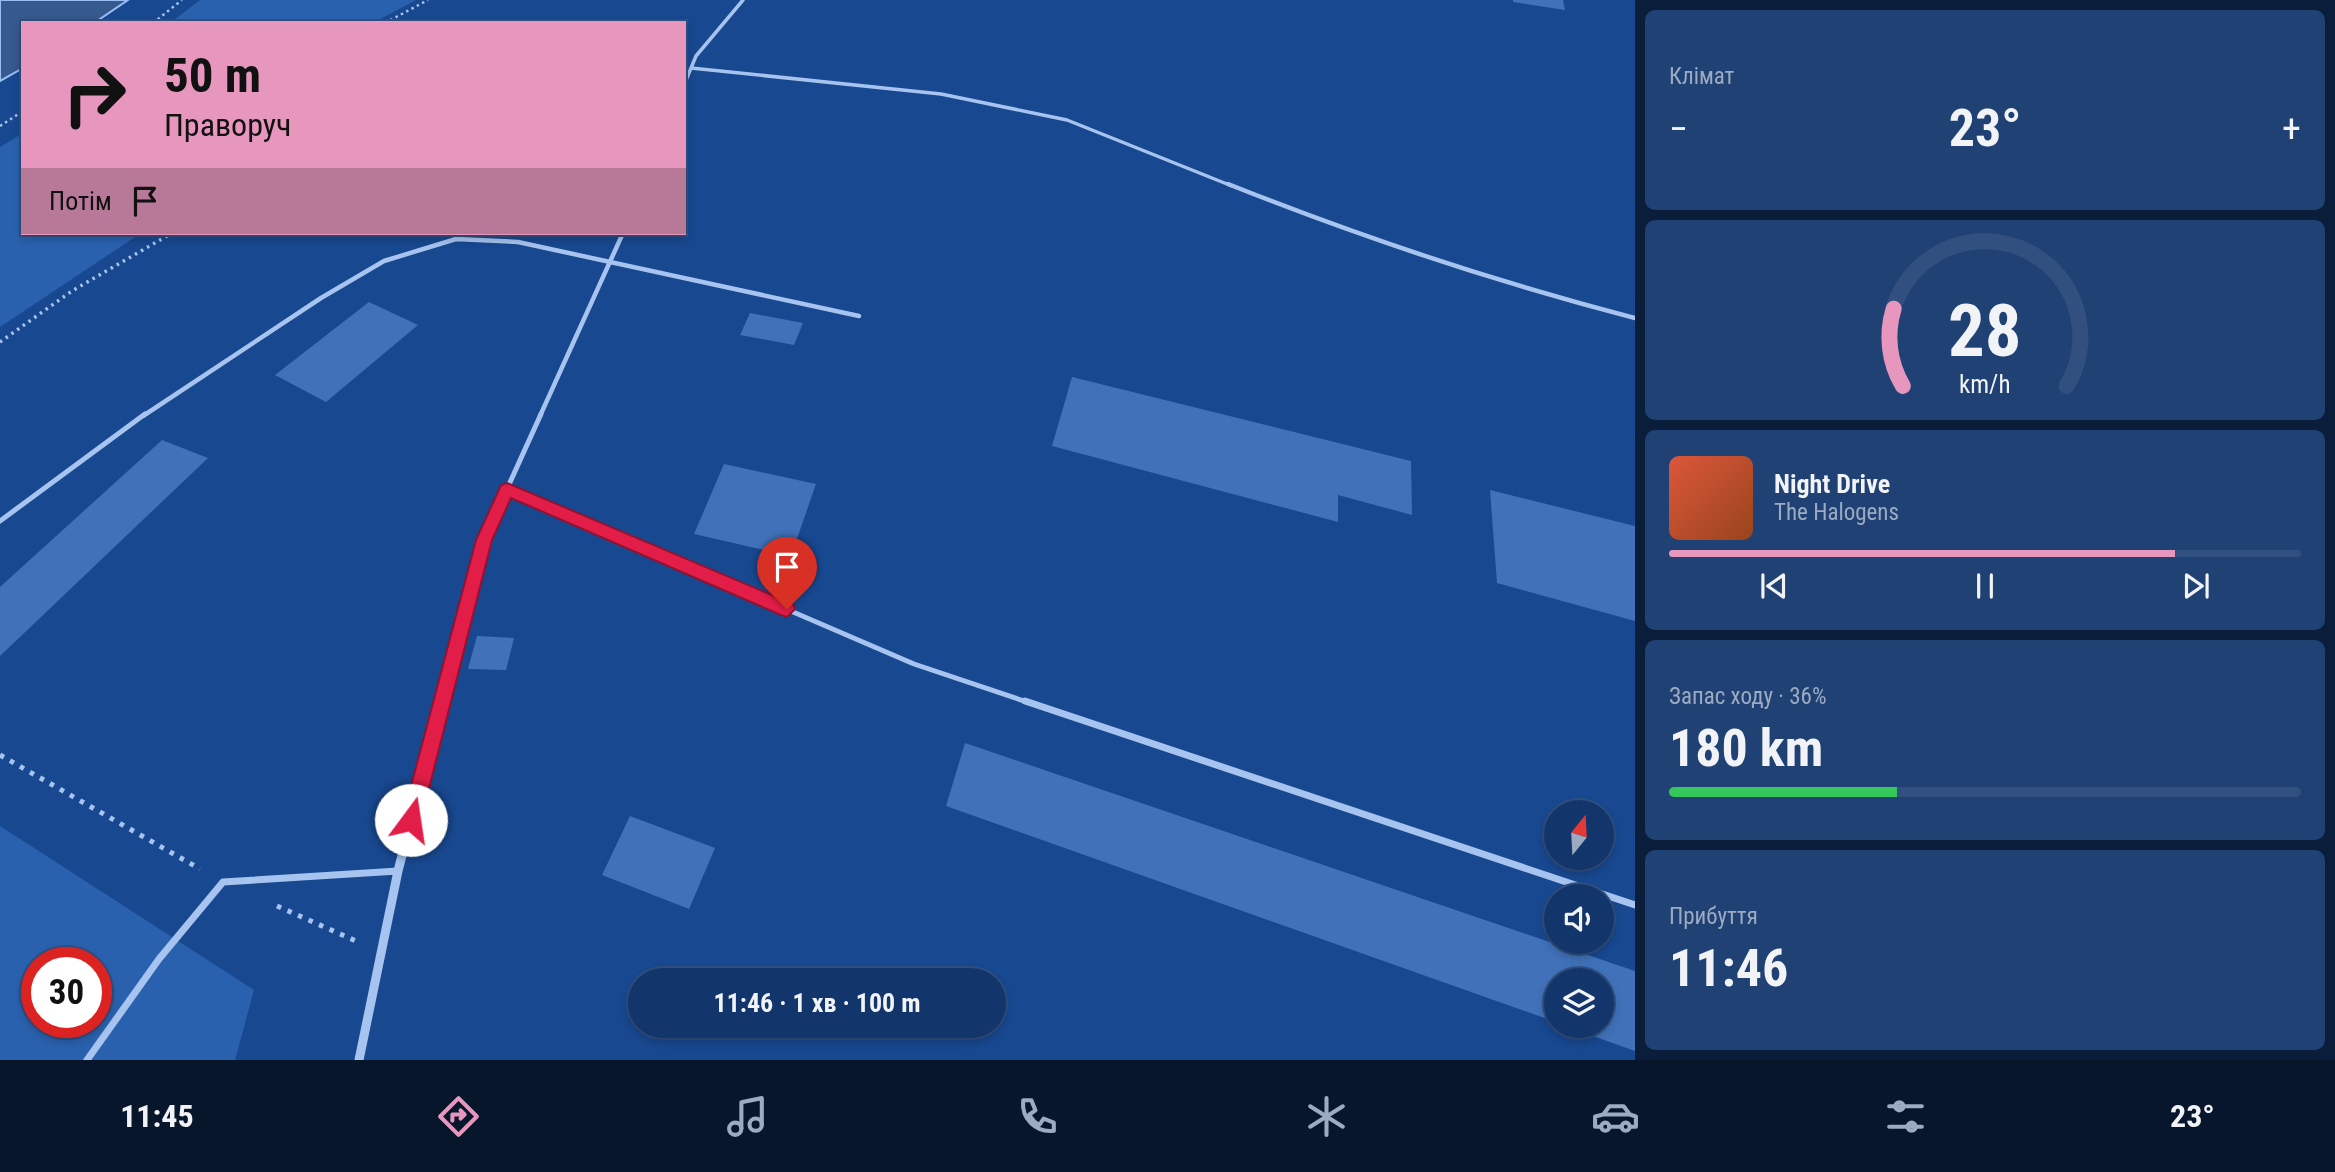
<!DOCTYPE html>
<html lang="uk">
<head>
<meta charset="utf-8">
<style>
  :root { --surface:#12366c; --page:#1f4174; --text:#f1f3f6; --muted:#9cabc2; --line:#31507f; --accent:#e797bd }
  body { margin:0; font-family:"Roboto Condensed",sans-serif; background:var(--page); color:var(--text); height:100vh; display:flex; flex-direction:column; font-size:26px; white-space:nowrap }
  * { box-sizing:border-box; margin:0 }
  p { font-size:23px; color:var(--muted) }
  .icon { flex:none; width:38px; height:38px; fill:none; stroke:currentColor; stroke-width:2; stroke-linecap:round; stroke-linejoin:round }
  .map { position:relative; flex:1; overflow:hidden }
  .sheet { display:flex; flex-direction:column; gap:10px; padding:10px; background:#0a1e3b; width:700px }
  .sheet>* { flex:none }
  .guide { position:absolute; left:21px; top:21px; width:665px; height:214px; border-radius:0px; box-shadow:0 4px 10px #0003,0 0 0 2px var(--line); background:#e797bd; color:#111; overflow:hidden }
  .needle { width:46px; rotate:18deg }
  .controls { position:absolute; left:1544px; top:800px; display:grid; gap:14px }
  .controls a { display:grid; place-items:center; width:70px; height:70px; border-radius:50%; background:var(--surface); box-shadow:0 4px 10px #0003,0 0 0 2px var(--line); font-size:35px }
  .speed { position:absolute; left:21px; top:947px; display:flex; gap:14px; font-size:35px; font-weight:700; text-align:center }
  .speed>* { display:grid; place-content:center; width:91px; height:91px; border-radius:50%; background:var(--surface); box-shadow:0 4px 10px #0003,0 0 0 2px var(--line); line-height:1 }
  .speed .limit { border:10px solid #d22; background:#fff; color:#111 }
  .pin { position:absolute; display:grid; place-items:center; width:60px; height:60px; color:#fff; margin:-72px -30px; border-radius:50% 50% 50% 0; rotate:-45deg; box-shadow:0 0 7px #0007 }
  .pin .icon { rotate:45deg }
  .me { position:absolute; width:77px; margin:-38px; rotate:14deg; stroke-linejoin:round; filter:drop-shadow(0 0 5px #0008) }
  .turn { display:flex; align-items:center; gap:24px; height:147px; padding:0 28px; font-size:32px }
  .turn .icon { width:91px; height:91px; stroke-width:2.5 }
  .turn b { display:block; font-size:49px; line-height:60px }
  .then { display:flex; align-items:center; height:66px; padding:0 28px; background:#0003; gap:14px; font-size:26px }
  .big { font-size:52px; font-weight:700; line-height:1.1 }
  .sheet .widget { flex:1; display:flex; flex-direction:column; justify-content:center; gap:10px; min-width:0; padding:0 24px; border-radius:10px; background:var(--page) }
  .sheet .dial { align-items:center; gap:0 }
  .dial svg { height:182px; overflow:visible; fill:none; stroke:var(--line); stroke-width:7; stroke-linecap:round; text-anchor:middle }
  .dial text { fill:var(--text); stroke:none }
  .song { display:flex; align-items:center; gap:21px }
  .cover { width:84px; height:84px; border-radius:10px; background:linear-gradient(135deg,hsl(10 70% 55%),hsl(20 70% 35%)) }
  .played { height:7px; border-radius:4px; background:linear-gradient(90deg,var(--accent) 80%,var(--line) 80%) }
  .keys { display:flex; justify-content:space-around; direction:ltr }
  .heat { display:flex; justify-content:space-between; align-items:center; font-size:38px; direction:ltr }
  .charge { height:10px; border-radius:5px; background:linear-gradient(90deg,#34c759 36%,var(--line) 0) }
  .trip { position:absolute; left:628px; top:968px; width:378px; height:70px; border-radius:35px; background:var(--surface); box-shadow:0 4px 10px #0003,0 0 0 2px var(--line); font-weight:700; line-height:70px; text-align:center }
  .dock { display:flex; height:112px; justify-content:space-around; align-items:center; background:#07162b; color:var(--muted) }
  .dock .icon { width:49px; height:49px }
  .dock .current { color:var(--accent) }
  .dock b { font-size:32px; color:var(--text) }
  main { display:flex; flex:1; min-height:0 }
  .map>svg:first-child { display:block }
  .green { fill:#2a61af; fill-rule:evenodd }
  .water { fill:#36598f; stroke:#98bef2; stroke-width:2 }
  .building { fill:#4071b9 }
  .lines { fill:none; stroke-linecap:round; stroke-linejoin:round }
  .path-far2 { stroke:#a6c4ef; stroke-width:2.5; stroke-dasharray:2.5 3.5; stroke-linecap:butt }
  .path-far1 { stroke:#a6c4ef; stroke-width:3.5; stroke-dasharray:2.5 4.5; stroke-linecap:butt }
  .path { stroke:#a6c4ef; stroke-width:5; stroke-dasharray:4.5 7; stroke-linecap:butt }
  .service-far3 { stroke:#a6c4ef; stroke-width:3.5 }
  .service-far2 { stroke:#a6c4ef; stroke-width:4.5 }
  .service-far1 { stroke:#a6c4ef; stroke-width:5 }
  .service { stroke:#a6c4ef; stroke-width:7 }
  .minor-far1 { stroke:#a6c4ef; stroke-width:7 }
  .minor { stroke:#a6c4ef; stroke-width:9 }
  .route { fill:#e11d48; stroke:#92132f; stroke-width:2 }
</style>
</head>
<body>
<main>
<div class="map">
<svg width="1635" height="1060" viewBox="0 0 1635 1060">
  <rect width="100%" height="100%" fill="#184890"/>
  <path class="green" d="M200 0H416L373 23H170Z
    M23 133V233H141L0 327V147Z
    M0 826 254 990 235 1060H0ZM37 962H96V1022H37Z"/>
  <path class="water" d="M0 0H128L94 23H23V68L0 81Z"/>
  <path class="building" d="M1513 0H1563L1565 10 1513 2Z
    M369 302 418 325 326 402 275 375Z
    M750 313 803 323 794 345 740 335Z
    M1072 377 1411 461 1412 515 1338 495V522L1052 446Z
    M162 440 208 458 0 656V587Z
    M724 464 816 484 791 556 694 534Z
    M1490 490 1635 526V621L1497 583Z
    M477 636 514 638 506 670 468 669Z
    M965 743 1635 971V1051L1565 1026H1601V980H1556V1022L946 806Z
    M630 816 715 848 689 909 602 875Z"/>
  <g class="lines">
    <path class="path-far2" d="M153 23 182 0
      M385 23 428 0
      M0 126 23 111"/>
    <path class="path-far1" d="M0 342 72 291 172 233"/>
    <path class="path" d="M0 755 200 869
      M277 906 356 941"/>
    <path class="service-far3" d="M691 68 941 94 1067 120 1232 186
      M684 85 696 56 743 0"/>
    <path class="service-far2" d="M1228 184C1361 237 1496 282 1635 318
      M143 416 321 298 384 261 456 239 518 242 859 316
      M540 416 623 233"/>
    <path class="service-far1" d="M541 414 507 489 914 664 1030 703
      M0 521 145 414"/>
    <path class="service" d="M1025 701 1635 905
      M87 1060 159 959 223 882 398 871"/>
    <path class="minor-far1" d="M442 703 484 540 507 489"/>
    <path class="minor" d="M359 1060 398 871 442 701"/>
  </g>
  <path class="route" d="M507 483 793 604 795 609 787 617 781 615 511 498 492 540 421 820 418 827 411 829 405 827 402 820 476 540 501 485Z"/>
</svg>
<div class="controls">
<a><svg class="needle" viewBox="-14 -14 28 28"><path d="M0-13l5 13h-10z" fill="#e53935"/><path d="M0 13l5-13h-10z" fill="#9cabc2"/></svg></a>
<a><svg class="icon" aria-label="sound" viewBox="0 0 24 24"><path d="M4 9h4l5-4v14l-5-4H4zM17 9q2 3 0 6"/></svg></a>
<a><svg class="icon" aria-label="layers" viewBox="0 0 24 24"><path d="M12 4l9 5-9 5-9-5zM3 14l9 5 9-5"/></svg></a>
</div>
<div class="speed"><div class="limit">30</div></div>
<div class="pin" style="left:787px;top:609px;background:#d93025"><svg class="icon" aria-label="arrive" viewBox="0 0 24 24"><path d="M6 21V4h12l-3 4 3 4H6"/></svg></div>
<svg class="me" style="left:411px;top:820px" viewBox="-20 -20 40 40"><circle r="19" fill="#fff"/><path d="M0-13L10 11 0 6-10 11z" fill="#e11d48"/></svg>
<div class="trip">11:46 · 1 хв · 100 m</div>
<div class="guide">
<div class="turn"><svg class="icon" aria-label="right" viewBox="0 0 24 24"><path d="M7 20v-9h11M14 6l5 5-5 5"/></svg><div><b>50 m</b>Праворуч</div></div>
<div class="then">Потім<svg class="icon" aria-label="arrive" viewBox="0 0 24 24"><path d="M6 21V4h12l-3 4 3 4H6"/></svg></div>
</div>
</div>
<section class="sheet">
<div class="widget"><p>Клімат</p>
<div class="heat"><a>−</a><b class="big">23°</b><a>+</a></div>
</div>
<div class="widget dial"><svg viewBox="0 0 100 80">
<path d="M14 69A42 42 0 1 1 86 69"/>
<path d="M14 69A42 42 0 0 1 10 35" stroke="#e797bd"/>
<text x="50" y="56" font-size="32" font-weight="700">28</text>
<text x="50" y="72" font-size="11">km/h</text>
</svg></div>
<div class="widget">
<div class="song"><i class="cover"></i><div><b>Night Drive</b><p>The Halogens</p></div></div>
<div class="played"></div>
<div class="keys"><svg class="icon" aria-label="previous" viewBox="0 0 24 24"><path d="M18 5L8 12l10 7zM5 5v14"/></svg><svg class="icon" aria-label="pause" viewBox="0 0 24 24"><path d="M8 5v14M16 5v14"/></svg><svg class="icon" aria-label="next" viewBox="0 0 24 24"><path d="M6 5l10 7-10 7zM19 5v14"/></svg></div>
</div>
<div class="widget"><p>Запас ходу · 36%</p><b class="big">180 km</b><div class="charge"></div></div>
<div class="widget"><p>Прибуття</p><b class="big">11:46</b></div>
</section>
</main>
<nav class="dock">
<b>11:45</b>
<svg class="icon current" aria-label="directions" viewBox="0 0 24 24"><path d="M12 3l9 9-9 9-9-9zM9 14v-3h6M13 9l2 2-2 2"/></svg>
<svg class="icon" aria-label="music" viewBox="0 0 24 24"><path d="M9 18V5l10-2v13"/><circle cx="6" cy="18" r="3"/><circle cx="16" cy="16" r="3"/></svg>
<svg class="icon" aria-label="phone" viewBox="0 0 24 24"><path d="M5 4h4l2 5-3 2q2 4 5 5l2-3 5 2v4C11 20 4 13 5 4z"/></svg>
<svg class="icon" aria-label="climate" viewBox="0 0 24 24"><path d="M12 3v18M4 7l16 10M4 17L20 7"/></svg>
<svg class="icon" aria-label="car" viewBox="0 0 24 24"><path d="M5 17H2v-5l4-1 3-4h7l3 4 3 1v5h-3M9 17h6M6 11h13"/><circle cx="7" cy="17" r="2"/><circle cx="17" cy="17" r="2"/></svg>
<svg class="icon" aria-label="filters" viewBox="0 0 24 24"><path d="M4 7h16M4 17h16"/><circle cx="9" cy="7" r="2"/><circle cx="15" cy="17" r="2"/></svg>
<b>23°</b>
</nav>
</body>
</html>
